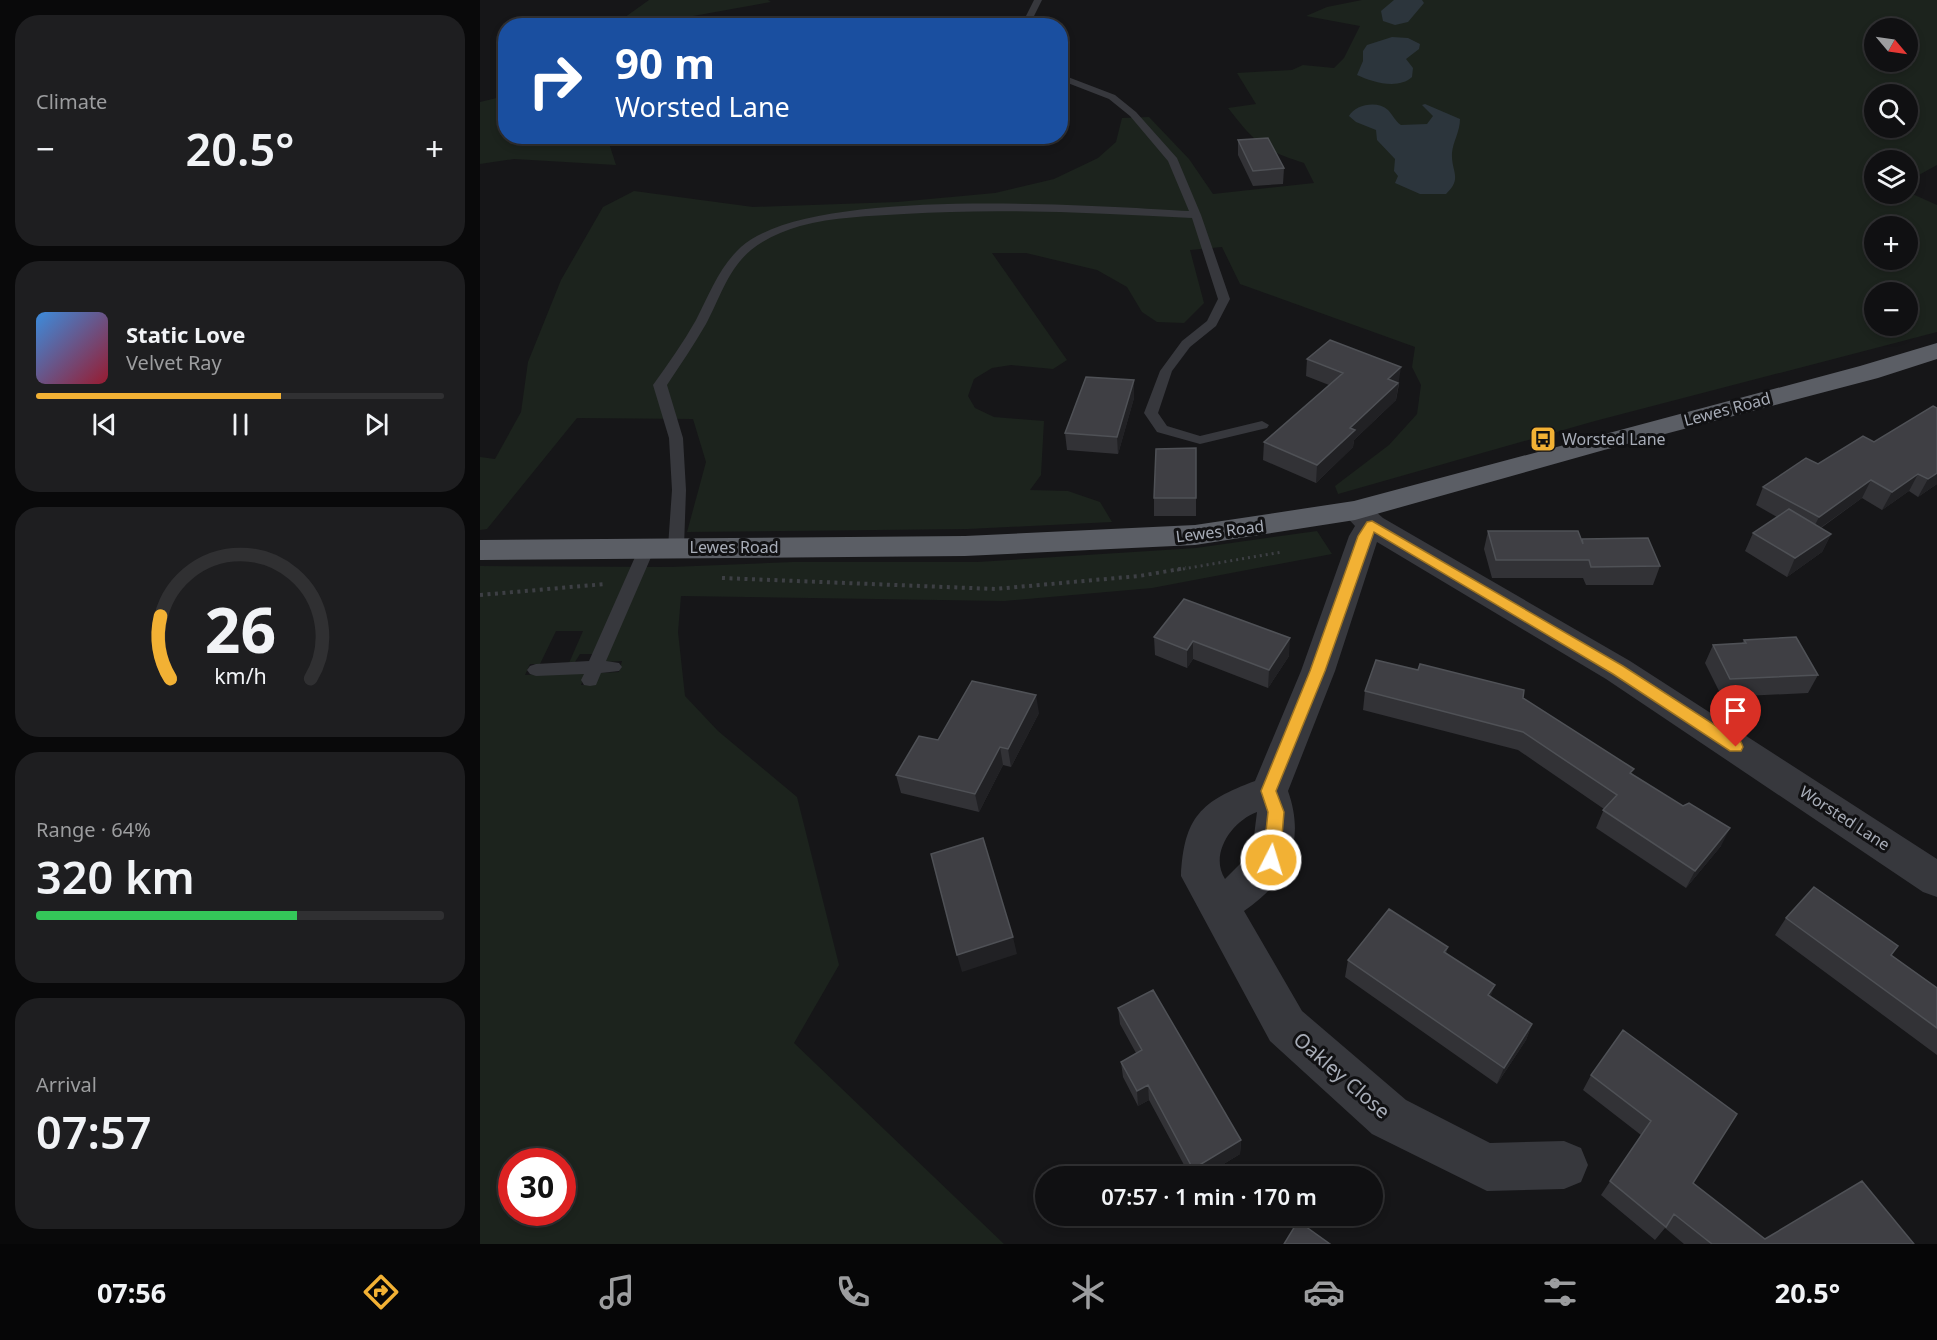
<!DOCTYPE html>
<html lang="en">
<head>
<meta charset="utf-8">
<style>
  :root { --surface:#101012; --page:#1e1e20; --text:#f1f3f6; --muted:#9c9d9f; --line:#303032; --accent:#f2b134 }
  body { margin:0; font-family:"Noto Sans",sans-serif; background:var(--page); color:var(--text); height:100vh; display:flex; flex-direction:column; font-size:22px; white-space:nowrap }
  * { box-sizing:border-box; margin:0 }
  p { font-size:20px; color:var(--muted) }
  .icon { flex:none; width:33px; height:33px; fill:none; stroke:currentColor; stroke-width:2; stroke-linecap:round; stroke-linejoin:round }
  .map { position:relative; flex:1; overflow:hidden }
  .side { display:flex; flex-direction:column; gap:15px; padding:15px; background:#09090a; width:480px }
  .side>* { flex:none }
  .banner { position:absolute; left:18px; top:18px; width:570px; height:126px; border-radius:24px; box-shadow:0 3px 9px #0003,0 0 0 2px var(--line); background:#1a4fa0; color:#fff; overflow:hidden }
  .needle { width:39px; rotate:119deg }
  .tools { position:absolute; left:1384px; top:18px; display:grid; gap:12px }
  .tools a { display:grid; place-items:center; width:54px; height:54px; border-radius:50%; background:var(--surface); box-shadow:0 3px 9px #0003,0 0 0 2px var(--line); font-size:30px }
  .speed { position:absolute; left:18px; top:1148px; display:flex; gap:12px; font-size:30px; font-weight:700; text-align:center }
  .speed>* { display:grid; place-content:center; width:78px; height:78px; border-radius:50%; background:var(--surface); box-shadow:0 3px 9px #0003,0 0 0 2px var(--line); line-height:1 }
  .speed .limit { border:9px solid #d22; background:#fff; color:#111 }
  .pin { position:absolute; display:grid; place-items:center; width:51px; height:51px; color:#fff; margin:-62px -26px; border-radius:50% 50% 50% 0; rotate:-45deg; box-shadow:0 0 6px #0007 }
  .pin .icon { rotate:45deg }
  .me { position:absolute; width:66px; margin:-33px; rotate:5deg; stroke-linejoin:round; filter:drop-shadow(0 0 4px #0008) }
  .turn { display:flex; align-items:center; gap:21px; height:126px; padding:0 18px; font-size:27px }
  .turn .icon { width:78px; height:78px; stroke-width:2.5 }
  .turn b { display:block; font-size:42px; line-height:51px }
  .big { font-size:45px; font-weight:600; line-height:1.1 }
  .side .tile { flex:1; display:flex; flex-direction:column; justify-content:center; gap:9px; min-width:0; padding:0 21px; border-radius:24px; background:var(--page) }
  .side .dial { align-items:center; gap:0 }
  .dial svg { height:156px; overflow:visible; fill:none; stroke:var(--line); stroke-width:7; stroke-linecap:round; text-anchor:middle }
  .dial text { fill:var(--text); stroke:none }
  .song { display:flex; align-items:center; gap:18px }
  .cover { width:72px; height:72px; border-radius:9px; background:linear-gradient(135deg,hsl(210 70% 55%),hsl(350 70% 35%)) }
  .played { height:6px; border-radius:3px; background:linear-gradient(90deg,var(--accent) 60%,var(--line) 60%) }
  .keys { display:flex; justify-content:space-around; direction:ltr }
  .heat { display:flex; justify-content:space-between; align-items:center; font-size:33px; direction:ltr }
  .charge { height:9px; border-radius:4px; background:linear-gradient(90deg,#34c759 64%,var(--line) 0) }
  .trip { position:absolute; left:555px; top:1166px; width:348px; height:60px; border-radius:30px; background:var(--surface); box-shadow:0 3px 9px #0003,0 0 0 2px var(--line); font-weight:600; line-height:60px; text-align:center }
  .tabs { display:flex; height:96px; justify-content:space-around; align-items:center; background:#060607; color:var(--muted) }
  .tabs .icon { width:42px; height:42px }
  .tabs .selected { color:var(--accent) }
  .tabs b { font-size:27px; color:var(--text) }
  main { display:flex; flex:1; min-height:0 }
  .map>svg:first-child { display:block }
  .green { fill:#1c231d; fill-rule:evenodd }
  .water { fill:#2c353c }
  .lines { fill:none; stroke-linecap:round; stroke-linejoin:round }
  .path-far1 { stroke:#3d3f44; stroke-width:3; stroke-dasharray:2 4; stroke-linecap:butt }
  .path { stroke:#3d3f44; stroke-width:4; stroke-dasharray:3 4.5; stroke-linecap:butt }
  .service { fill:#37383d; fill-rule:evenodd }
  .minor { fill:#37383d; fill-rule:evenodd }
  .trunk { fill:#5b5e65; fill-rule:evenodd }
  .wall { fill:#323236 }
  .shaded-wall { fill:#212124 }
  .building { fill:#3f3f44; stroke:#4f5156; stroke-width:1.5 }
  .route { fill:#f2b134; stroke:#9d7322; stroke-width:1.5 }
  .labels { text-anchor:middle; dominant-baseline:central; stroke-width:6; stroke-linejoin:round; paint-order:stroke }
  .street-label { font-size:16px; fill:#a8adb8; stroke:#111113 }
  .poi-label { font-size:16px; fill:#a8adb8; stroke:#111113; text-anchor:start }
  .near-street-label { font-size:20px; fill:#a8adb8; stroke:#111113 }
</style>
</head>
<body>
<main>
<section class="side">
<div class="tile"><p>Climate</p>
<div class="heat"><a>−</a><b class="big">20.5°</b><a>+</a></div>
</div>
<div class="tile">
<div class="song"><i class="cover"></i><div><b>Static Love</b><p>Velvet Ray</p></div></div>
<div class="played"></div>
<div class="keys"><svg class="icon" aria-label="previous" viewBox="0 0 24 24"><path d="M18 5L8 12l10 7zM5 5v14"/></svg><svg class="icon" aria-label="pause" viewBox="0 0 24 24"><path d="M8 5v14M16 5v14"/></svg><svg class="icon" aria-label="next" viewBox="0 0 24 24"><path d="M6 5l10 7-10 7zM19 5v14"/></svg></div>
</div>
<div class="tile dial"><svg viewBox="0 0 100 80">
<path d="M14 69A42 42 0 1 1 86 69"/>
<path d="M14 69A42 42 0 0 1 9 37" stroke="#f2b134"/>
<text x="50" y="56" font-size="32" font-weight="700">26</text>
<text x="50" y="72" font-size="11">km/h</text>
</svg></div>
<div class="tile"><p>Range · 64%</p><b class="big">320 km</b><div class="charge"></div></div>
<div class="tile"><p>Arrival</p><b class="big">07:57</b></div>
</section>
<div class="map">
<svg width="1457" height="1244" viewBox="0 0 1457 1244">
  <rect width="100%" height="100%" fill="#161618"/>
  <path class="green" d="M169 0H288L291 2 202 18 192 25H134Z
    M882 0H1457V165L1428 181V160H1395V194L1428 192 1457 205V332L1115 421 858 494 855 486 909 445 937 414 941 385 932 367 935 347 760 284 742 247 710 250 724 303 704 323 677 322 662 312 647 287 617 270 546 253H512L587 360 573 369 531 365 512 368 494 379 488 396 495 408 514 417 564 421 561 475 550 490 588 491 620 502 632 522 488 529 207 532 226 462 213 419 97 418 7 529 0 530V457L15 459 41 412 48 362 81 280 123 207 154 191 273 207 417 202 515 193 574 179 618 158 636 142 642 118 669 117 709 159 733 194 834 183 824 163C782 150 774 141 748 108L776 104 757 73 812 70 823 65 854 68 864 58 880 26 826 16 847 7ZM1395 28H1428V62H1395ZM1395 94H1428V128H1395ZM1395 226H1428V260H1395ZM1395 292H1428V326H1395Z
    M25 96 26 136 127 137 136 165 34 159 0 164V102Z
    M837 531 852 554 672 588 524 601 201 596 198 632 205 696 238 731 317 797 359 965 314 1043 524 1244H0V566L191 567 313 562H497L716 548ZM76 631H103L89 663 95 662 100 654H114L125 662 142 661 139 672 120 673 115 685H101L106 672 45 675 50 664H60ZM32 1161H82V1212H32Z"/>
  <path class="water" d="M914 0H942L944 3 928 22 915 25 903 21 901 11Z
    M912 37 928 38 940 44 939 49 926 59 933 68 932 77C918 90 892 82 877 75L883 61V51L887 45Z
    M945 104 980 119C980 132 973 141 972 153 971 172 983 178 966 194H940L915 183 918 176 914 171 915 159 897 140 896 130 876 122 869 116C875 105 897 100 908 110 913 115 915 121 921 125L947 124 953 116 942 105Z"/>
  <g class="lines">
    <path class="path-far1" d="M697 570 802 552"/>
    <path class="path" d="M242 578 515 589 659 576 706 568
      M0 595 125 584"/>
    <path class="service" d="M554 0H562L549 26H541Z
      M580 74 635 95 656 112 697 158 721 215 750 299 736 326 710 347 692 371 678 413 687 426 720 436 782 421 789 425 787 428 720 444 677 432 664 413 680 371 702 341 727 321 738 299 712 218C616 213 520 208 424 214 390 216 353 217 320 226 302 231 285 239 271 250 248 269 240 298 226 324 214 345 200 365 187 385L203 438 206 490 204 547 196 552 191 551 188 547 192 490 189 438 173 385C188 364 203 343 216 320 229 295 239 267 261 247 330 185 614 206 709 211L688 161 650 116 629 99 580 80Z
      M167 543 175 548 126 661 139 663 142 667 139 671 121 673 116 685 110 686 104 685 101 680 104 674 56 676 50 674 47 670 50 666 56 664 109 661 159 548Z"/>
    <path class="minor" d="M876 501 887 504 903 518 1150 661 1457 859V897L1443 892 1126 679 897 542 855 671 808 791C826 842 808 881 764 911L822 1011 926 1100 1010 1143 1084 1141 1101 1148 1108 1165 1101 1182 1084 1189 1007 1191 892 1134 790 1041 701 876C704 817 721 801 775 781L821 671 869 536 875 526 861 511 865 504ZM777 812 772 852 745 879C729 854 752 821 777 812Z"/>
    <path class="trunk" d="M1457 343V359L1398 378 1124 450 875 520 715 545 485 556 0 560V540L485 536 715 525 874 501 1380 366Z"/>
  </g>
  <path class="wall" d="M758 140 804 168 803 184 773 186 758 155Z
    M827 359 919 384 916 400 874 440 873 447 836 483 783 460 784 442 849 385 826 376Z
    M654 380V398L638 454 587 450 585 433Z
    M1383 436 1457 484 1438 497 1429 491 1402 510 1382 498 1341 528 1351 534 1342 552 1307 577 1265 551 1273 533 1297 517 1276 505 1283 487 1338 464Z
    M716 448V516H674V498Z
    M1008 531 1101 539 1180 566 1173 585H1106L1103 578H1012L1004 549Z
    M704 599 809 656 788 688 713 659 707 668 675 655 674 637Z
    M1264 640 1338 675 1328 693 1242 697 1225 663 1233 645 1262 643Z
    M885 691 1043 698 1152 774 1241 846 1206 888 1116 828 1124 809 1038 750 883 710Z
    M559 713 531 767 523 765 499 812 421 793 416 775 458 740Z
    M1306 918 1411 955 1457 988V1055L1295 935Z
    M968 947 966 953 1011 997 1052 1024 1046 1040 1017 1084 865 977 868 960Z
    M638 1008 761 1140 760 1154 724 1176H710L669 1100 658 1106 643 1077 641 1062 656 1053 640 1024Z
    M1143 1030 1213 1183 1285 1239 1434 1244H1204L1185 1228 1175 1240 1121 1195 1161 1135 1103 1090 1111 1075Z"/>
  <path class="shaded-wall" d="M921 367 916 400 874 440 873 447 836 483 837 465 870 428 908 379Z
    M654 380V398L638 454 637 437Z
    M1457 473V484L1438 497 1448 479Z
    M1438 474 1429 491 1402 510 1412 492Z
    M1391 480 1382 498 1330 535 1339 517Z
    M1351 534 1342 552 1307 577 1315 558Z
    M810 638 809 656 788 688 789 670Z
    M713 641V659L707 668V650Z
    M556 695 559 713 531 767 528 749Z
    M520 747 523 765 499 812 495 794Z
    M1250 828 1241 846 1206 888 1215 871Z
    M533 937 537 954 482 972 477 955Z
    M1015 985 1009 1001 1008 995Z
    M1052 1024 1046 1040 1017 1084 1024 1068Z
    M668 1085 669 1100 658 1106 657 1091Z
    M761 1140 760 1154 724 1176H713V1169Z"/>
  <path class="building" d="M788 138 804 168 773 171 758 140Z
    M850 340 921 367 908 379 918 383 870 428 875 430 837 465 784 442 863 373 827 359Z
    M606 377 654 380 637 437 585 433Z
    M1453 406 1457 408V473L1448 479 1438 474 1412 492 1391 480 1339 517 1283 487 1326 458 1338 464 1383 436 1394 442Z
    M716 448V498H674L676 449Z
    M1309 509 1351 534 1315 558 1273 533Z
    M1008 531H1098L1103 544 1102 539 1168 538 1180 566 1111 567 1109 560H1016Z
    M704 599 810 638 789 670 713 641 707 650 674 637Z
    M1316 637 1338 675 1250 679 1233 645 1266 643 1264 640Z
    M896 660 938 670 940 664 1044 690 1043 698 1154 769 1150 773 1203 806 1209 803 1250 828 1215 871 1123 810 1137 795 1043 732 885 691Z
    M492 681 556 695 528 749 520 747 495 794 416 775 439 736 458 740Z
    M503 838 533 937 477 955 451 854Z
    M1334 887 1418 946 1411 955 1457 988V1028L1306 918Z
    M909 909 968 947 964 952 1015 985 1008 995 1052 1024 1024 1068 868 960Z
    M673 990 761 1140 713 1169 668 1085 657 1091 641 1062 662 1050 638 1008Z
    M1143 1030 1257 1114 1213 1183 1285 1239 1382 1181 1434 1244H1232L1194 1214 1186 1227 1130 1181 1171 1121 1111 1075Z
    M818 1221 850 1244H804Z"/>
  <path class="route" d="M892 521 1143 666 1261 742 1263 747 1261 751H1250L1133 674 894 532 845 671 796 791 804 812 800 860 797 864 791 866 786 864 783 860 788 812 781 791 830 671 878 536 887 522Z"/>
  <defs>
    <g id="bus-square" transform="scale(1.35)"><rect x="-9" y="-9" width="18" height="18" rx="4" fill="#f2b134" stroke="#111113"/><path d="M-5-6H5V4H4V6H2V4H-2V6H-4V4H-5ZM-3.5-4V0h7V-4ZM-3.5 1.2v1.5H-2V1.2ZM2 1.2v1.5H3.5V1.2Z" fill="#111"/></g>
  </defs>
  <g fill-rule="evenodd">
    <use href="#bus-square" x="1063" y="439"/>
  </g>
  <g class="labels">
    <g class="street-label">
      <text transform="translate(1247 409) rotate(-15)">Lewes Road</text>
      <text transform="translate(740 531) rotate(-7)">Lewes Road</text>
      <text x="254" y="547">Lewes Road</text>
      <text transform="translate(1365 818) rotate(33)">Worsted Lane</text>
    </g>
    <g class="poi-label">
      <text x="1082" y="439">Worsted Lane</text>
    </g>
    <g class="near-street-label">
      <text transform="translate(862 1075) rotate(41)">Oakley Close</text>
    </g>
  </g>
</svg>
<div class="tools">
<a><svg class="needle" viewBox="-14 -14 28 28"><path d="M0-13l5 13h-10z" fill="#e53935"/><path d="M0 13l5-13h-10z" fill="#9c9d9f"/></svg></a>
<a><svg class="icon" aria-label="search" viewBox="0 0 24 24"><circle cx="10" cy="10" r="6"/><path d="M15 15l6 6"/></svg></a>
<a><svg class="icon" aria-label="layers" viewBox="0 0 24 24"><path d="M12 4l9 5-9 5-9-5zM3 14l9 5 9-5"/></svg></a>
<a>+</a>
<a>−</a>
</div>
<div class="speed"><div class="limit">30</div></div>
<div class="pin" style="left:1256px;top:747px;background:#d93025"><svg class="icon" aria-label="arrive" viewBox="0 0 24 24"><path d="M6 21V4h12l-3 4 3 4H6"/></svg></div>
<svg class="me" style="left:791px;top:860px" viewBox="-20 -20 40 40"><circle r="17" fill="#f2b134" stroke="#fff" stroke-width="3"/><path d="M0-11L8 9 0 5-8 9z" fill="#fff"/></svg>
<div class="trip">07:57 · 1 min · 170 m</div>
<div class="banner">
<div class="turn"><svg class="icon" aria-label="right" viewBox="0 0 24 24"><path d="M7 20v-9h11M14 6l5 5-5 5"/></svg><div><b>90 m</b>Worsted Lane</div></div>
</div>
</div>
</main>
<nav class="tabs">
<b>07:56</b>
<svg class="icon selected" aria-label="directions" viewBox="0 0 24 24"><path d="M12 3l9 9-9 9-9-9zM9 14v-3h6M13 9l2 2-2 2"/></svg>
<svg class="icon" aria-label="music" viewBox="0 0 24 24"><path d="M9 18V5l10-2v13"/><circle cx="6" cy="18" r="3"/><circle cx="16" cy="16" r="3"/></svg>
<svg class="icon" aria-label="phone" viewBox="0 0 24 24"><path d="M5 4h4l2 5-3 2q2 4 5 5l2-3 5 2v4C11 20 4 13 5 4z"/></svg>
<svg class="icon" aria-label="climate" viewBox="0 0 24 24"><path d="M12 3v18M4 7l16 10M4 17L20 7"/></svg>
<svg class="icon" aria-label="car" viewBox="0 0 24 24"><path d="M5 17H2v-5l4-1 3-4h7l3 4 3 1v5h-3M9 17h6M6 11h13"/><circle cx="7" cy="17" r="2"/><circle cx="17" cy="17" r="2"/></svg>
<svg class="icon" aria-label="filters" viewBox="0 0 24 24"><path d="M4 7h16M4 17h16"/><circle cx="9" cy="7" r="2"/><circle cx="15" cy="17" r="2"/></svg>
<b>20.5°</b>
</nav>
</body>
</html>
